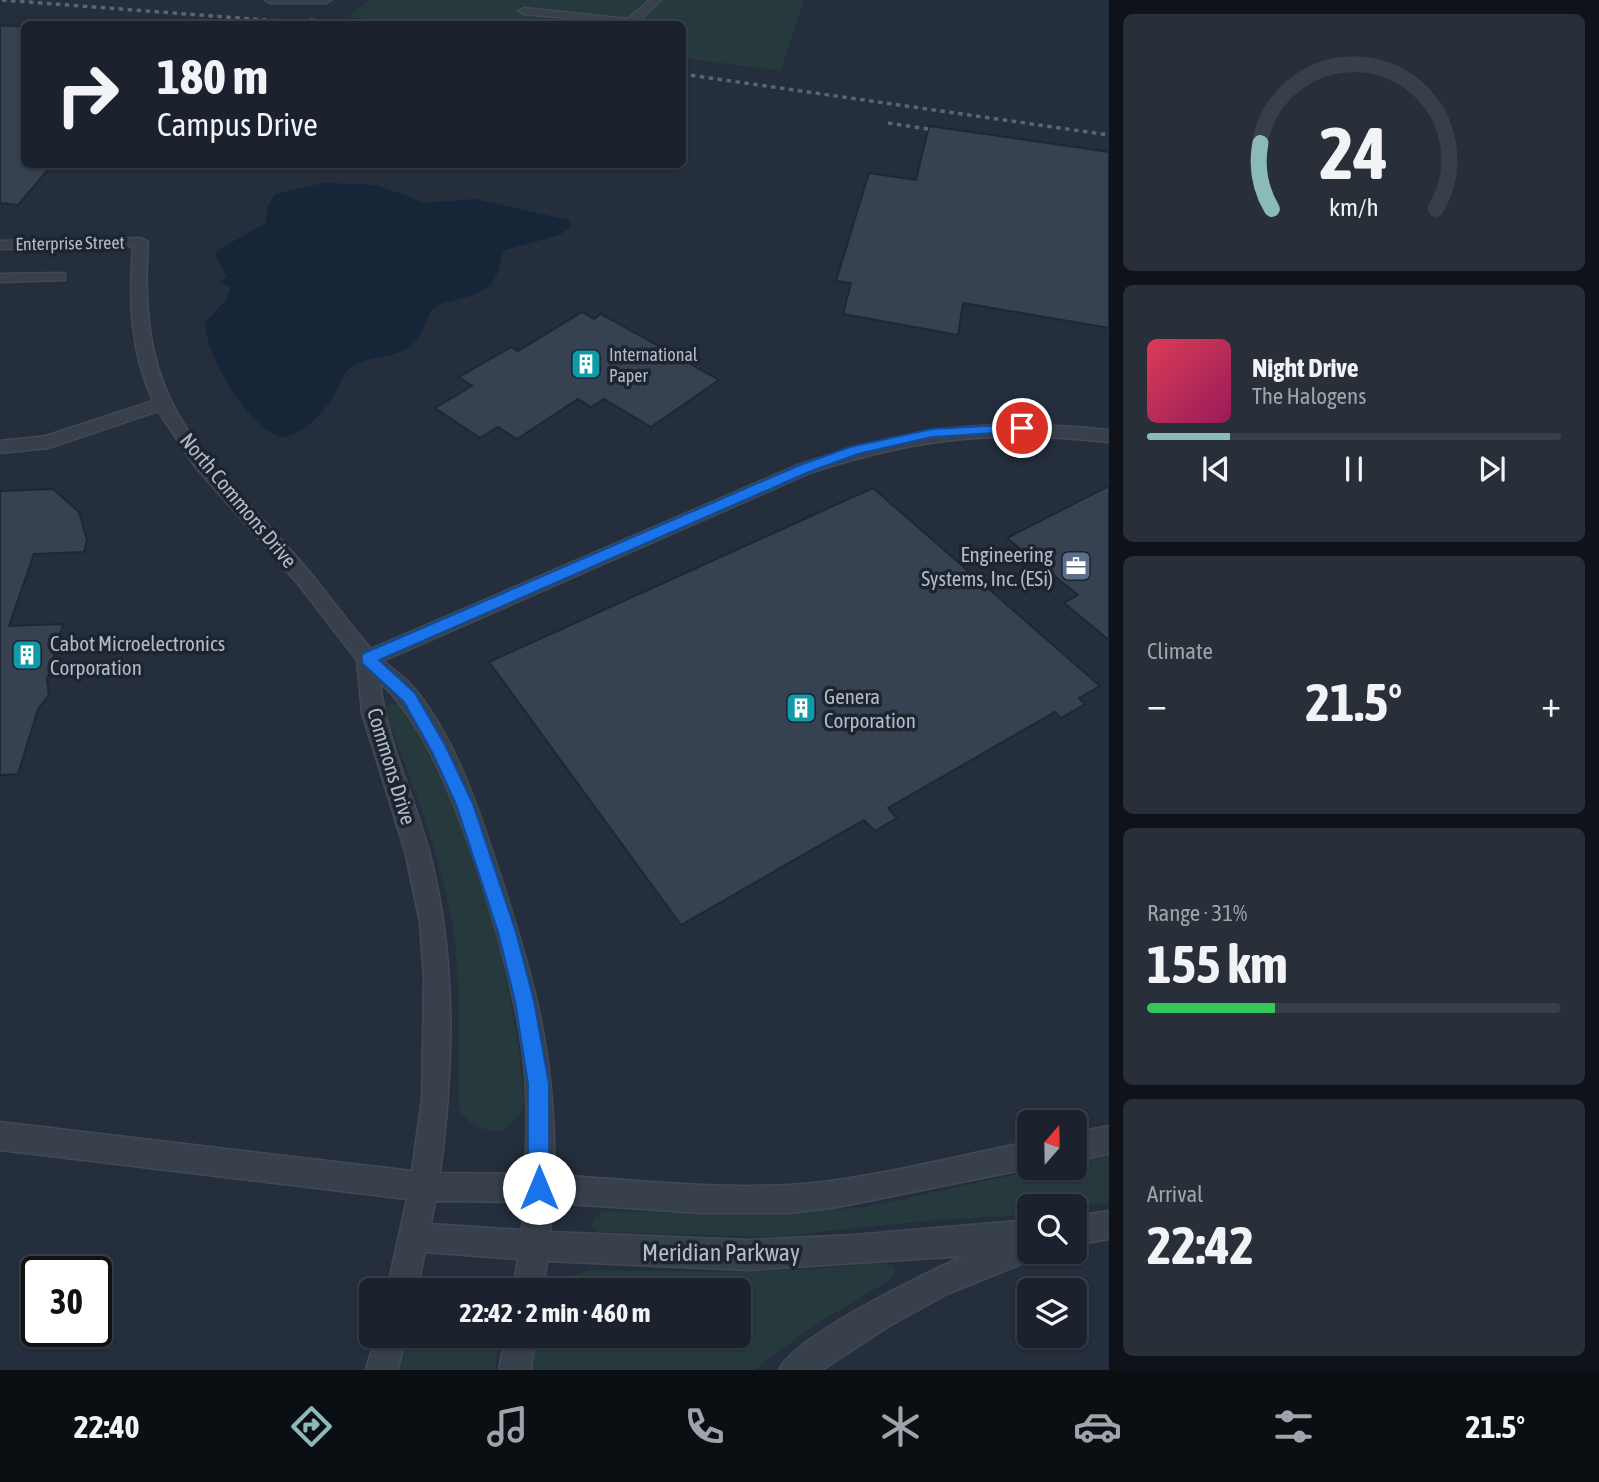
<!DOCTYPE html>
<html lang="en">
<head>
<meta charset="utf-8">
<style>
  :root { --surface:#1b222d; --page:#282f39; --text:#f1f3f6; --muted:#a0a4aa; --line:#393f49; --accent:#8bbbb9 }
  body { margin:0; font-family:"Asap Condensed",sans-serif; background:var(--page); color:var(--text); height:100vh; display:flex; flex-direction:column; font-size:26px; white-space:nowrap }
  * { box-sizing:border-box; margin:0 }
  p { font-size:23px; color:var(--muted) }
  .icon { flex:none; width:38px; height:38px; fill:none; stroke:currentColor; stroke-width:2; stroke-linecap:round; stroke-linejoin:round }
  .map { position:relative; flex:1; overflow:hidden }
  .side { display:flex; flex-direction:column; gap:14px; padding:14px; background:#0f1319; width:490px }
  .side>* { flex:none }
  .hud { position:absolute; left:21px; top:21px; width:665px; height:147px; border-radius:10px; box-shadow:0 2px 5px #0004,0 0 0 2px var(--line); background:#1b222d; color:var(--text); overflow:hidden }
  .needle { width:46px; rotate:20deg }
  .fabs { position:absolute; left:1017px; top:1110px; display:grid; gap:14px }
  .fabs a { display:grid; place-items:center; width:70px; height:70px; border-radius:10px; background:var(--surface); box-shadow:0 2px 5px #0004,0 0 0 2px var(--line); font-size:35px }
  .speed { position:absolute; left:21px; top:1256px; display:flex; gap:14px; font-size:35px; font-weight:700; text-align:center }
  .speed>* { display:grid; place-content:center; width:91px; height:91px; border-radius:50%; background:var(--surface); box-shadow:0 2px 5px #0004,0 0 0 2px var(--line); line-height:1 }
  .speed .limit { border:4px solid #111; border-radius:10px; background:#fff; color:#111 }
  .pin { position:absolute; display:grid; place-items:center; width:60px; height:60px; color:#fff; margin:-30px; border:4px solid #fff; border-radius:50%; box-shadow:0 2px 7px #0007 }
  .me { position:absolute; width:77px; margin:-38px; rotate:0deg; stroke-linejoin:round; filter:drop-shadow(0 0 5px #0008) }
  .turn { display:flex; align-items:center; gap:24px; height:147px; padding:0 21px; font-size:32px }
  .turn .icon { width:91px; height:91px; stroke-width:2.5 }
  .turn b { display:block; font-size:49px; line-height:60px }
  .big { font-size:52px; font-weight:700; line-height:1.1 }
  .side .tile { flex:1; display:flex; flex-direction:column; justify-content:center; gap:10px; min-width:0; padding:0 24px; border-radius:10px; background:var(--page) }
  .side .dial { align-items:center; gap:0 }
  .dial svg { height:182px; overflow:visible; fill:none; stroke:var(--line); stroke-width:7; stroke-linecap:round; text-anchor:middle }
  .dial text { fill:var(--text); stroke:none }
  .song { display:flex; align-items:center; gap:21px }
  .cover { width:84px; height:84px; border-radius:10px; background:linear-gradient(135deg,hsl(350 70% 55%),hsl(330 70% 35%)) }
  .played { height:7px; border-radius:4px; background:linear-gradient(90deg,var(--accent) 20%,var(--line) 20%) }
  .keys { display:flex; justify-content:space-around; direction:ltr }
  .heat { display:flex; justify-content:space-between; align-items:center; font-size:38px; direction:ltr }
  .charge { height:10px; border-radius:5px; background:linear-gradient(90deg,#34c759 31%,var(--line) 0) }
  .trip { position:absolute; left:359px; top:1278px; width:392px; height:70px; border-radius:10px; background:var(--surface); box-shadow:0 2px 5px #0004,0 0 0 2px var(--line); font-weight:700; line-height:70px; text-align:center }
  .tab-bar { display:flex; height:112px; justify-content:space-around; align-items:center; background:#0b0e12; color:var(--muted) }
  .tab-bar .icon { width:49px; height:49px }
  .tab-bar .current { color:var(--accent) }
  .tab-bar b { font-size:32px; color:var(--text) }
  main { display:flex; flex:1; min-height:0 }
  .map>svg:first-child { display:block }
  .green { fill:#263a3d }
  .water { fill:#172539 }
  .building { fill:#364252; stroke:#1f2733; stroke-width:2 }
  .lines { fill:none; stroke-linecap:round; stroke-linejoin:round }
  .minor-casing { stroke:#414955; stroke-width:3 }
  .minor { fill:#38404c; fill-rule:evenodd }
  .rail { stroke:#5a6473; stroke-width:3.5; stroke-dasharray:4.5 4.5; stroke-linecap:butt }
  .route { fill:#1a73e8; stroke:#114b97; stroke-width:2 }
  .labels { text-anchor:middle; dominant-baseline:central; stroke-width:7; stroke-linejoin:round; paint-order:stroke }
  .far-street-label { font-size:18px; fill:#b3bbc7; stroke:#1d2531 }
  .far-poi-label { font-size:18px; fill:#b3bbc7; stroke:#1d2531; text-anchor:start }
  .street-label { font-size:21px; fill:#b3bbc7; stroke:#1d2531 }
  .poi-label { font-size:21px; fill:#b3bbc7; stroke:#1d2531; text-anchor:start }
  .near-street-label { font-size:24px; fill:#b3bbc7; stroke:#1d2531 }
</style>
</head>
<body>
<main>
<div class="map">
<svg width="1109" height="1370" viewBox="0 0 1109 1370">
  <rect width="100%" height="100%" fill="#242e3c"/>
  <path class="green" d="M369 0H804L781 71 683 58 682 24H410L348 17Z
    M392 703 403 706C418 735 433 763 446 792 487 885 517 1002 524 1103L521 1113 502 1131C483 1131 472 1126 460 1112 455 1045 464 976 450 910 436 842 409 777 386 712V706Z
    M1109 1156V1202L1075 1208 1029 1206V1215L936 1220 771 1237 600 1232 591 1227 595 1217 603 1211 759 1215 866 1207 1049 1167H1074L1075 1162Z
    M879 1263 892 1266 895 1271 890 1280 813 1326 754 1370H530L536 1335H738V1290H553L570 1276 589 1270C687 1271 782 1275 879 1263Z
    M409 1335H501L495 1370H400Z"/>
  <path class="water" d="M323 183 376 185 426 203 475 199 568 220 572 226 559 235 505 250C499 258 501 267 496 276 486 297 456 298 436 306 425 315 426 331 415 342 397 362 365 352 347 371 340 379 338 390 332 399 324 412 299 437 282 437 250 430 205 355 205 323L226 300 231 287 220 282 226 276 215 255 218 250 266 223 267 208 275 194Z"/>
  <path class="building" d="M0 25 24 27V164H53L18 205 0 203Z
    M929 126 1109 152V328L963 303 958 335 843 314 851 283 836 281 869 173 916 180Z
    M582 312 594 319 601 314 719 380 651 427 604 399 591 407 578 399 517 439 498 427 480 438 435 408 472 386 459 377 511 347 518 351Z
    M1109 486V640L1064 603 1078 595 1007 538Z
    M873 488 1100 686 1079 698 1085 704 1061 718 1055 712 888 808 897 818 875 831 864 820 681 925 489 662Z
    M53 489 79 512 87 540 84 552 34 554 9 626 63 624 47 680 49 695 38 709 18 774 0 775V491Z"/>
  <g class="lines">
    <g class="minor-casing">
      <path id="minor" d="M265 0H331L326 3H270Z
        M650 0H661L636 24 524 14 518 11 524 8 628 19Z
        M141 238 148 242C137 404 194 442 294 554 321 584 344 618 371 649L798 465C912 426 989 418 1109 430V442C997 430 918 437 810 473L383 661C395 671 409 680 418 693 455 741 476 801 494 857 532 970 557 1054 554 1175 631 1180 710 1189 788 1185 868 1180 950 1157 1029 1142V1167H1036L838 1207 788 1213H701L553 1203 550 1232 748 1240 854 1235 1029 1220V1251H1042L1039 1257 947 1294 889 1326 822 1370H779C793 1337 928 1271 965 1256L748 1270 547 1261 543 1290H513L518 1259 425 1252 417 1290H387L407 1199 0 1150V1122L412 1171 422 1099 424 980 420 922 405 851 362 713 357 660 299 585 194 465 158 411 48 448 0 453V441L46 436 153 401C130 351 129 301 133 246L0 249V241ZM380 683C449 740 512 966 523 1056 528 1095 527 1135 525 1174L440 1173C454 1066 457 956 429 851 413 794 387 741 380 683ZM435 1201 524 1202 522 1230 431 1224Z
        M60 273 65 274V280L0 282V274Z
        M1109 1126V1154L1074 1161V1133Z
        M1109 1211V1239L1074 1245V1216Z
        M376 1335H406L398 1370H366Z
        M505 1335H535L531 1370H499Z"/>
    </g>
    <use href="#minor" class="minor"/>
    <path class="rail" d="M2 0 318 24
      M310 20 352 24
      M682 74 1109 135
      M888 123 928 129"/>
  </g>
  <path class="route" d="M1022 424 1028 428 1026 431 932 437 858 454 809 472 379 660 415 693 445 745 473 804 516 932 534 1001 549 1084V1188L546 1196 539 1199 531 1196 528 1188V1084L515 1001 498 932 456 804 432 752 404 702 362 663V654L800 465 850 447 932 429Z"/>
  <defs>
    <g id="building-square" transform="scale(1.575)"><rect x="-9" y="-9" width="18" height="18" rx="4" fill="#0f9aa8" stroke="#1d2531"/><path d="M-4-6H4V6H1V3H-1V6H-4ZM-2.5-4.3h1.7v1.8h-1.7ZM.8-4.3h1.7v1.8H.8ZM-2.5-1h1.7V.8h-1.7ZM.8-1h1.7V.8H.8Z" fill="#fff"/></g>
    <g id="office-square" transform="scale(1.575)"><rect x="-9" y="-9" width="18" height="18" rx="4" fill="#5c6f8a" stroke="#1d2531"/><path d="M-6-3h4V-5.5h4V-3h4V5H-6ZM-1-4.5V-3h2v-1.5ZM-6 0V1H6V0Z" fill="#fff"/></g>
  </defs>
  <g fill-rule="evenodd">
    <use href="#building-square" x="586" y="364"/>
    <use href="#office-square" x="1076" y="566"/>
    <use href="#building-square" x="27" y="655"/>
    <use href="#building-square" x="801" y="708"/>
  </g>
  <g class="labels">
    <g class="far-street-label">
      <text transform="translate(70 243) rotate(-1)">Enterprise Street</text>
    </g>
    <g class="far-poi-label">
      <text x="609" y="354">International<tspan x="609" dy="21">Paper</tspan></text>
    </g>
    <g class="street-label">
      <text transform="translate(239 500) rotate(50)">North Commons Drive</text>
      <text transform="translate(392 766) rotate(73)">Commons Drive</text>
    </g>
    <g class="poi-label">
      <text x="1053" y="554" text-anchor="end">Engineering<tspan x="1053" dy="24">Systems, Inc. (ESi)</tspan></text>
      <text x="50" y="643">Cabot Microelectronics<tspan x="50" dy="24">Corporation</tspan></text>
      <text x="824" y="696">Genera<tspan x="824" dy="24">Corporation</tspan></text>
    </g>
    <g class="near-street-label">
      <text x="721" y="1252">Meridian Parkway</text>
    </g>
  </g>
</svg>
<div class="fabs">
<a><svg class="needle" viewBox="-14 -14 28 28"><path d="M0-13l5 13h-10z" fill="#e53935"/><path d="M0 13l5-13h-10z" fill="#a0a4aa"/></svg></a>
<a><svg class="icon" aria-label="search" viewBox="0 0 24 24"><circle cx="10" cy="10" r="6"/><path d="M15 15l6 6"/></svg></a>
<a><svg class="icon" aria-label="layers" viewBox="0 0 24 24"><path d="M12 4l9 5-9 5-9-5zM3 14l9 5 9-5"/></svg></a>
</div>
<div class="speed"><div class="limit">30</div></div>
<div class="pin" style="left:1022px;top:428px;background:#d93025"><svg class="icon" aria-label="arrive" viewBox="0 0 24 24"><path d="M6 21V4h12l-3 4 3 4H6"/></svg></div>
<svg class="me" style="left:539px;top:1188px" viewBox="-20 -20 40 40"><circle r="19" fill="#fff"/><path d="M0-13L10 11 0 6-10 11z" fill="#1a73e8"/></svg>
<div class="trip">22:42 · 2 min · 460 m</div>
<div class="hud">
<div class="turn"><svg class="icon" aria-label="right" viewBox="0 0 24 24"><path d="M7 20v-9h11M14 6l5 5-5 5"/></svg><div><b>180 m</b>Campus Drive</div></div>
</div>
</div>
<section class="side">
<div class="tile dial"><svg viewBox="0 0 100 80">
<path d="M14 69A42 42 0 1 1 86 69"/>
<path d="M14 69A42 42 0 0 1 9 40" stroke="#8bbbb9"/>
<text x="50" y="56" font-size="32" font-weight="700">24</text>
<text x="50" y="72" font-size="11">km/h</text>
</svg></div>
<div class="tile">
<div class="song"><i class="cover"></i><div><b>Night Drive</b><p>The Halogens</p></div></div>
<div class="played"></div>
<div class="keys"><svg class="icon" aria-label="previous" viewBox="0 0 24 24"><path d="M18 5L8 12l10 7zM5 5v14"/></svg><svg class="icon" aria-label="pause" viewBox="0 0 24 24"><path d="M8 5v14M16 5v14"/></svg><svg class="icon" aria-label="next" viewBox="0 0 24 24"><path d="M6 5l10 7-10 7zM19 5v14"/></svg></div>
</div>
<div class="tile"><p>Climate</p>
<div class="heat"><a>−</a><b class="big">21.5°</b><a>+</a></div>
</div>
<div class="tile"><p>Range · 31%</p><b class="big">155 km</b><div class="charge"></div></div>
<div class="tile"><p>Arrival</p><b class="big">22:42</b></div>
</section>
</main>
<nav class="tab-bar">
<b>22:40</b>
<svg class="icon current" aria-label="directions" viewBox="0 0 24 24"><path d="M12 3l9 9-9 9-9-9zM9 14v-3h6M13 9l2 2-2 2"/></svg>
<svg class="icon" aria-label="music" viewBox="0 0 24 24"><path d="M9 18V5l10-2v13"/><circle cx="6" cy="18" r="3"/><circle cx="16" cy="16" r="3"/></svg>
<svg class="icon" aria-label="phone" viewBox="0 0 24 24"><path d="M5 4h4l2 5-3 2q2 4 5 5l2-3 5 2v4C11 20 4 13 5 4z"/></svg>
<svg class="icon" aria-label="climate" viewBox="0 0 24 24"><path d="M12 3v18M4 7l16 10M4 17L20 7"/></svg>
<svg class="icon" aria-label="car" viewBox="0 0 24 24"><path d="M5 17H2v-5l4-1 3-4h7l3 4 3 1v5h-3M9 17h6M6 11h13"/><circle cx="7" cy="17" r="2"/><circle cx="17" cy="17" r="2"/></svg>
<svg class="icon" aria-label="filters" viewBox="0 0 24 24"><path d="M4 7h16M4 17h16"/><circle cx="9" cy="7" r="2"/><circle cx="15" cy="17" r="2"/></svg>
<b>21.5°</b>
</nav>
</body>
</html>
